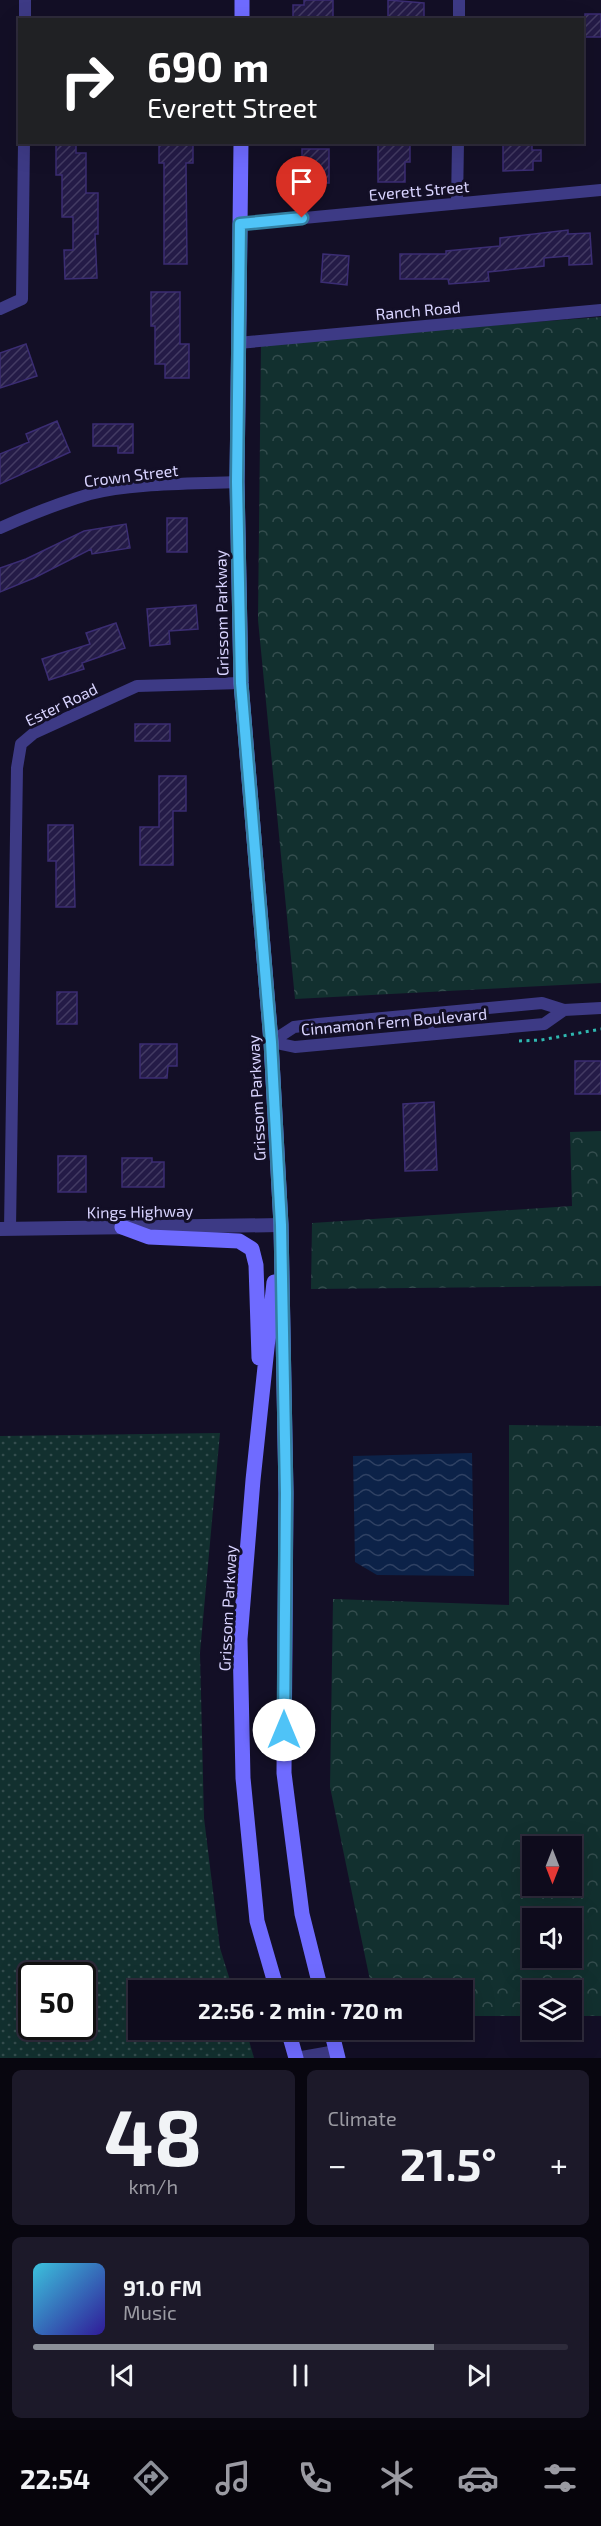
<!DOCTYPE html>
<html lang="en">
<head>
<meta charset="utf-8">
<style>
  :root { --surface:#0e0b1c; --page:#1c1929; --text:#f1f3f6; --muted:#9b9ba3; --line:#2e2b3b; --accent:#8c9099 }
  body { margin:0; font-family:"Exo 2",sans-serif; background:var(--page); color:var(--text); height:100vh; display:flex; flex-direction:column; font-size:22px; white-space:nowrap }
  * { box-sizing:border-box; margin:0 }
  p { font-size:20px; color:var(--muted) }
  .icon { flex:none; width:33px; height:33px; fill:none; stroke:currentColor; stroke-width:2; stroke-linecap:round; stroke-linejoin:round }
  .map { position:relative; height:2058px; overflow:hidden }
  .side { display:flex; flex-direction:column; gap:12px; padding:12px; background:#08060f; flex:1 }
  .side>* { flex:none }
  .guide { position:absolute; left:18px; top:18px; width:566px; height:126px; border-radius:0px; box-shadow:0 6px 24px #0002,0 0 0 2px var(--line); background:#202124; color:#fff; overflow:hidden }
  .needle { width:39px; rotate:180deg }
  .controls { position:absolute; left:522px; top:1836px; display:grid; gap:12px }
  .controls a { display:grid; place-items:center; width:60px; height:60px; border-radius:0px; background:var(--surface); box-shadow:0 6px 24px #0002,0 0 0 2px var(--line); font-size:30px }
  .speed { position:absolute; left:18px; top:1962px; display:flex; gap:12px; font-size:30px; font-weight:700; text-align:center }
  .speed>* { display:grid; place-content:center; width:78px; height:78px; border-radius:50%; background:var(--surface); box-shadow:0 6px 24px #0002,0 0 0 2px var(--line); line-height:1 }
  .speed .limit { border:3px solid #111; border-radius:9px; background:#fff; color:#111 }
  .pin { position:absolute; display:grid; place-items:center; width:51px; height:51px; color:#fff; margin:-62px -26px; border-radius:50% 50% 50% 0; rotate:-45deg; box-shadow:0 0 6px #0007 }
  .pin .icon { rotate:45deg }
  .me { position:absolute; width:66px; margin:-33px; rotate:0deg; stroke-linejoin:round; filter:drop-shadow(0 0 4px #0008) }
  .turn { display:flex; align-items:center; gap:21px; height:126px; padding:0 30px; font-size:27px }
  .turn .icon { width:78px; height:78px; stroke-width:2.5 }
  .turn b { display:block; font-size:42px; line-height:51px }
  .big { font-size:45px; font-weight:700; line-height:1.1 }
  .side .tile { flex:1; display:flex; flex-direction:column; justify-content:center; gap:9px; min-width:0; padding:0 21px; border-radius:9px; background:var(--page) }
  .side .dial { align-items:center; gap:0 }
  .dial b { font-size:78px; line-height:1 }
  .song { display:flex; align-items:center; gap:18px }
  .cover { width:72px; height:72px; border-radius:9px; background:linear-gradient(135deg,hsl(190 70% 55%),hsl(250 70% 35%)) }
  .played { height:6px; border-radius:3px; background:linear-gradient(90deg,var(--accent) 75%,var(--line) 75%) }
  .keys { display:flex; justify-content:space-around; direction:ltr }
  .heat { display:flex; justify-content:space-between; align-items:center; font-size:33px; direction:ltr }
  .side .tiles { flex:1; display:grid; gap:12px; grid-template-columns:1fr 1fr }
  .tile:last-child { grid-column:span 2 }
  .trip { position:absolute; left:128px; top:1980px; width:345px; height:60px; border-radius:0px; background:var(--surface); box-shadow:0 6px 24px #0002,0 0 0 2px var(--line); font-weight:700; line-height:60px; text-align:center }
  .tabs { display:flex; height:96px; justify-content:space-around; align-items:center; background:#06040b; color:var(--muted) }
  .tabs .icon { width:42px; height:42px }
  .tabs .current { color:var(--accent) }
  .tabs b { font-size:27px; color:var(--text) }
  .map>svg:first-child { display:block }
  .grass { fill:url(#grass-dots); fill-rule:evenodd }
  .forest { fill:url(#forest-crowns); fill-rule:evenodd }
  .water { fill:url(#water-waves) }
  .building { fill:url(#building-hatch); stroke:#3b2d73; stroke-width:1.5 }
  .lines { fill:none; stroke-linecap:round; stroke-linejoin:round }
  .path { stroke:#2fb8b0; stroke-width:3; stroke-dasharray:3 4.5; stroke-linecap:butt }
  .service { stroke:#3d3a85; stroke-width:6 }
  .minor { stroke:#3d3a85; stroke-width:12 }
  .tertiary { stroke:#3d3a85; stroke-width:14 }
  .secondary { stroke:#6f6bff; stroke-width:15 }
  .route-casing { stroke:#337fa1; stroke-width:15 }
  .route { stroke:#4fc3f7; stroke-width:10 }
  .labels { text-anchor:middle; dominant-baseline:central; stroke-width:6; stroke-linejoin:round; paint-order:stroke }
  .street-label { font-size:16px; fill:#d9d4ff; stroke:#130f26 }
</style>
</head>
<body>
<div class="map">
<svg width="601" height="2058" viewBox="0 0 601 2058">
  <defs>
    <pattern id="grass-dots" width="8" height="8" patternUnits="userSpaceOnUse" patternTransform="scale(1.5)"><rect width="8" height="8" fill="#12302f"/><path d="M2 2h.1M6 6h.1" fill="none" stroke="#344d4e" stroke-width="1.8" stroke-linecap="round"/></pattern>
    <pattern id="forest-crowns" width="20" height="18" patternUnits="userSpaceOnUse" patternTransform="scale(1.5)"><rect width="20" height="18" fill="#12302f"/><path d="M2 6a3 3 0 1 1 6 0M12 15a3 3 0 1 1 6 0" fill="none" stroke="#344d4e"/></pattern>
    <pattern id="water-waves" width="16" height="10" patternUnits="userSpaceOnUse" patternTransform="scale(1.5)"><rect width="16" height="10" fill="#0c2248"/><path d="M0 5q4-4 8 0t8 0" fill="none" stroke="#2f4163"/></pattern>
    <pattern id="building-hatch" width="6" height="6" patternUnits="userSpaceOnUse" patternTransform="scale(1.5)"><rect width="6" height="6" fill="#241b47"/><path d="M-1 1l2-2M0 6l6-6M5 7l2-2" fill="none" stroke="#433b63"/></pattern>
  </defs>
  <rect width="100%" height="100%" fill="#130f26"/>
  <path class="grass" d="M220 1433 200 1653 204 1818 220 1948 233 1990H138V2030H246L254 2058H0V1436ZM32 1976H82V2026H32Z"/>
  <path class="forest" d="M601 317V983L295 999 258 620 261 343Z
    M601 1131V1286L311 1289 312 1223 572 1206 570 1132Z
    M509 1425 601 1426V2016H572V1990H532V2016H462V1990H372L330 1787 333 1599 509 1605ZM532 1846H572V1886H532ZM532 1918H572V1958H532Z"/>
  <path class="water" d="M472 1453 474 1576 377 1575 355 1562 353 1456Z"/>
  <path class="building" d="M304 0H333V20H293V5H304Z
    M388 0 424 3V18H388Z
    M585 14H601V37H585Z
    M56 142H76V153H86V193H98V234H95L97 278 65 279 64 250H73V217H62V175H56Z
    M159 142H193V163H186L187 264H164V163H159Z
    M503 142H532V150H541V161H533V170L503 171Z
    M378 145H410V162H405V182H378Z
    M302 149H329V183H293V158H302Z
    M568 230V234L590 233 592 264 569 265V256L544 258V266L488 272 489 281 449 284 448 279H400V254H446V251L500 246V238Z
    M323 254 349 256 347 285 321 282Z
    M151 292H180V344H189V378H165V364H155V326H151Z
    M26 344 37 376 0 388V353Z
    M57 421 70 452 0 484V454L29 442 26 434Z
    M93 424H133V453H118V446H93Z
    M167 518H187V552H167Z
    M126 524 130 548 92 554 91 549 34 578 0 592V568L26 559 84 531Z
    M196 605 198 629 169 631 170 644 150 646 147 609Z
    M116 623 125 648 82 663 84 669 49 680 42 659 90 644 86 633Z
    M135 724H170V741H135Z
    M159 776H186V811H173V865H140V827H159Z
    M48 825H73L75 907H56V861H48Z
    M57 992H77V1024H57Z
    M140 1044H177V1066H168L167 1078H140Z
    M575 1061H601V1094H575Z
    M434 1102 437 1170 405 1171 403 1104Z
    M58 1156H86V1192H58Z
    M122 1158H152V1162H164V1187H122Z"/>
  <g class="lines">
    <path class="path" d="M519 1041 541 1040 601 1029"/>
    <path class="service" d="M430 1014 432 1034"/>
    <path class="minor" d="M25 20V0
      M459 20V0
      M457 203 458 142
      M240 224 601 190
      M0 309 22 299 24 142
      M238 343 601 310
      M0 528C29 515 59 503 90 494 131 483 193 484 237 482
      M271 1042 294 1027 318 1024 542 1003 564 1010 601 1008
      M271 1042 295 1047 544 1024 564 1010
      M10 1229 17 768 21 744 34 733 137 686 241 683
      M296 2058 336 2051"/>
    <path class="tertiary" d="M0 1229 281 1225"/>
    <path class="secondary" d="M242 20V0
      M241 142 237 482 241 683 271 1042 281 1225 286 1493 284 1773 302 1914 321 1990
      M122 1227 149 1237 239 1241 252 1249 256 1265 259 1358
      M274 1282 253 1480 240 1639 243 1778 257 1921 277 1990
      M288 2030 296 2058
      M331 2030 338 2058"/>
  </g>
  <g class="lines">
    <g class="route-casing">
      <path id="route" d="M284 1730 286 1493 281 1225 271 1042 241 683 237 482 240 224 302 218"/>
    </g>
    <use href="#route" class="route"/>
  </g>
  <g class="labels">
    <g class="street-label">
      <text transform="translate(419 190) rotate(-5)">Everett Street</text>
      <text transform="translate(418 310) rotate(-5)">Ranch Road</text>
      <text transform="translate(131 475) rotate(-7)">Crown Street</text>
      <text transform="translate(221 613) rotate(-91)">Grissom Parkway</text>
      <text transform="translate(61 704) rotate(-26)">Ester Road</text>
      <text transform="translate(394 1021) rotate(-5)">Cinnamon Fern Boulevard</text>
      <text transform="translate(256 1098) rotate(-93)">Grissom Parkway</text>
      <text transform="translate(140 1211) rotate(-1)">Kings Highway</text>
      <text transform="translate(227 1608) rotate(-87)">Grissom Parkway</text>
    </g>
  </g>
</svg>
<div class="controls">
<a><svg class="needle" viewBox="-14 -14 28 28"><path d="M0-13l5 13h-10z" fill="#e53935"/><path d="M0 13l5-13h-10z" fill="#9b9ba3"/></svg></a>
<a><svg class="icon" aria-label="sound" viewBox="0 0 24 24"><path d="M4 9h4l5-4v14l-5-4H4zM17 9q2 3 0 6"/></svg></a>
<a><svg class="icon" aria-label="layers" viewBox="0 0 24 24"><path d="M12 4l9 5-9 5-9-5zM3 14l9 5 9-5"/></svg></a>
</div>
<div class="speed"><div class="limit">50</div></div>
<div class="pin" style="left:302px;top:218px;background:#d93025"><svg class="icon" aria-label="arrive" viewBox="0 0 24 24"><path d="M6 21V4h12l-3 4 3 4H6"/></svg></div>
<svg class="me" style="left:284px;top:1730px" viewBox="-20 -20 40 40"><circle r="19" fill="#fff"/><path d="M0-13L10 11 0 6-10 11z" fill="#4fc3f7"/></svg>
<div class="trip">22:56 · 2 min · 720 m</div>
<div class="guide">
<div class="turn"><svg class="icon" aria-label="right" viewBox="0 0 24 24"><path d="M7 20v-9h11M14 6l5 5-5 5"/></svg><div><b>690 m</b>Everett Street</div></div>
</div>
</div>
<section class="side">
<div class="tiles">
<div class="tile dial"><b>48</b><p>km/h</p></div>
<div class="tile"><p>Climate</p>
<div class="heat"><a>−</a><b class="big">21.5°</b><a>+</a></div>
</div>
<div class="tile">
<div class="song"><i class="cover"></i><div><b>91.0 FM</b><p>Music</p></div></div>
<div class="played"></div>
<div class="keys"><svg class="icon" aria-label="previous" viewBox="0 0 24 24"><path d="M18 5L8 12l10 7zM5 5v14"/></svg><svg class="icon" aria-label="pause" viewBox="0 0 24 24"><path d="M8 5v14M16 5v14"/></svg><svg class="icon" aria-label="next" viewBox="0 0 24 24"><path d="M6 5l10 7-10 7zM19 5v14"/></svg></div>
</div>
</div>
</section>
<nav class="tabs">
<b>22:54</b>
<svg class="icon current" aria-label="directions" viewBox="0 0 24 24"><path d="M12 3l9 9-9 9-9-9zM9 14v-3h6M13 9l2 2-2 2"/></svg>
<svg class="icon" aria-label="music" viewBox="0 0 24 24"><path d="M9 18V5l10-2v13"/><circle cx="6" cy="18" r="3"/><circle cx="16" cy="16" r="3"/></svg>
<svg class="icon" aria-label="phone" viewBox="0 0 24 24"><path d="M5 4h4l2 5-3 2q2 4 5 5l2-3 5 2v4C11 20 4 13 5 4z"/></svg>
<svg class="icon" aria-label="climate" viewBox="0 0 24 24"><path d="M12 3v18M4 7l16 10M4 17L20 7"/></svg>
<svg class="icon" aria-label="car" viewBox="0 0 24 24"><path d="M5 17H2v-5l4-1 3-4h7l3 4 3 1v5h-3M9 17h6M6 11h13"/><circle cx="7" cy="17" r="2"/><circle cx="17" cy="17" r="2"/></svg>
<svg class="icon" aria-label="filters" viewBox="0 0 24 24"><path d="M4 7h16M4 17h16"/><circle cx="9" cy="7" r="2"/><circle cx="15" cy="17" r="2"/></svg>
</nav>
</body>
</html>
